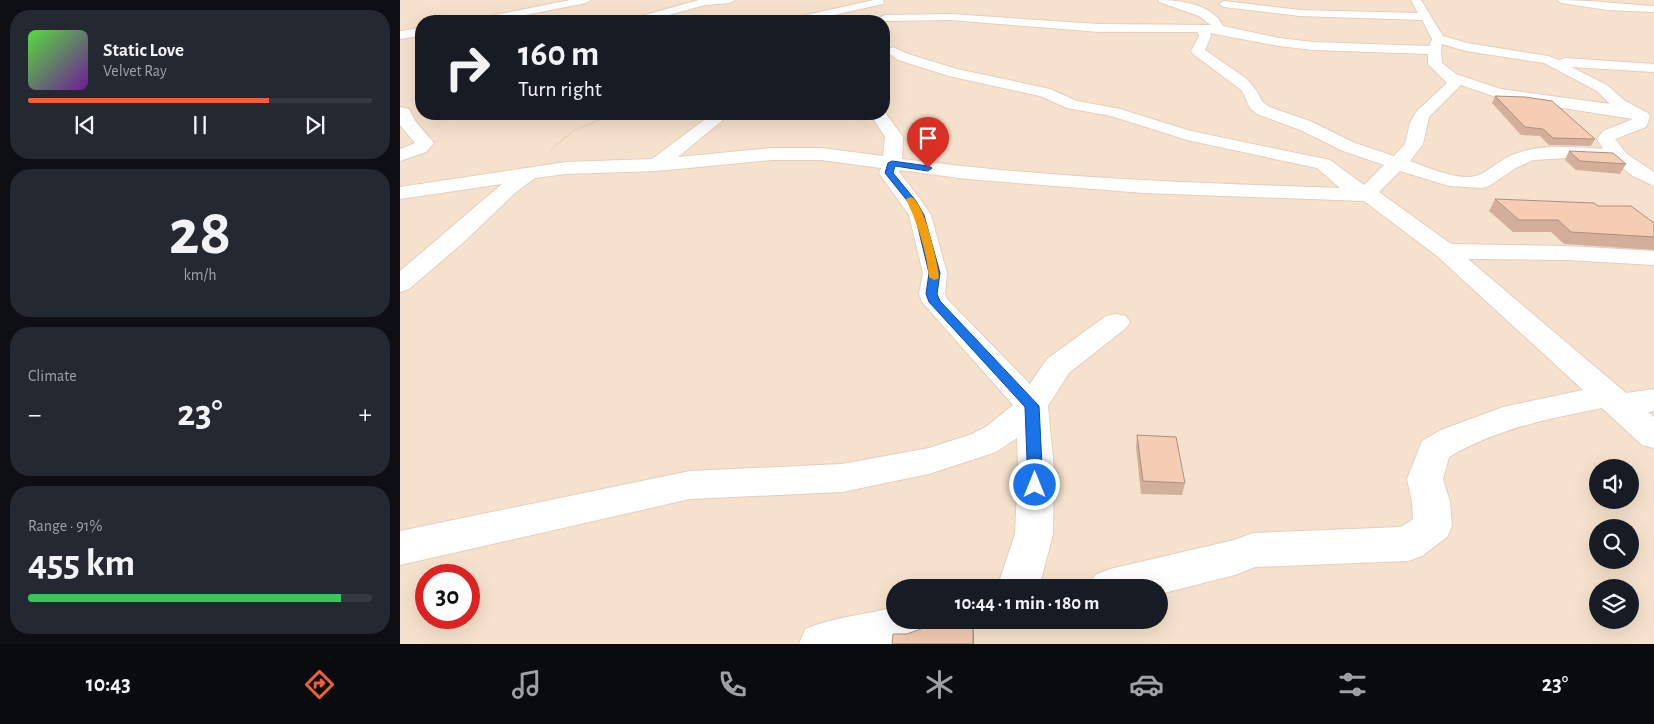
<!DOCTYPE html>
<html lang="en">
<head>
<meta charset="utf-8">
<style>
  :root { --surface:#171b24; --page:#242831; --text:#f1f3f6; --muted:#9ea1a6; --line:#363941; --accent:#f15e3a }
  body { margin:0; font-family:"Alegreya Sans",sans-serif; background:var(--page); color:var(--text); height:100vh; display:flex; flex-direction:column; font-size:19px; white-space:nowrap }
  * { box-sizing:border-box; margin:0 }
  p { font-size:16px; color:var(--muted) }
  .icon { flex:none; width:28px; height:28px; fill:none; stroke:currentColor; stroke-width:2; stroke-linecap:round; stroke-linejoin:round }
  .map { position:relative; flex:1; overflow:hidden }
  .side { display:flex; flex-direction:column; gap:10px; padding:10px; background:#0d0f14; width:400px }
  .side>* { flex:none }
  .banner { position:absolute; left:15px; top:15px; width:475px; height:105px; border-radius:20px; box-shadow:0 5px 20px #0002; background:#171b24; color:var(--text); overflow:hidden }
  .buttons { position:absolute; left:1189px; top:459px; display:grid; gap:10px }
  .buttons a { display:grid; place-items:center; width:50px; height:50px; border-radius:50%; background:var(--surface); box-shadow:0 5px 20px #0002; font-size:25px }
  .speed { position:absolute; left:15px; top:564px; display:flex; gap:10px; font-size:25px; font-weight:700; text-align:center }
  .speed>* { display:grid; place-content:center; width:65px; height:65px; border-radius:50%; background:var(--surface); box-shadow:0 5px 20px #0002; line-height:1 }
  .speed .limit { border:8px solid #d22; background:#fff; color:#111 }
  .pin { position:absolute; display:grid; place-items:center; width:42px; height:42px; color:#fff; margin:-51px -21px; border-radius:50% 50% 50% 0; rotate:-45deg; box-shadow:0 0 5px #0007 }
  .pin .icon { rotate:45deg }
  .me { position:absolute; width:55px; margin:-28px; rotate:0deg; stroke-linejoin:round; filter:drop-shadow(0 0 4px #0008) }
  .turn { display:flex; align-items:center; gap:18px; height:105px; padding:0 20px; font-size:22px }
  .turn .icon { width:65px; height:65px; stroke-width:2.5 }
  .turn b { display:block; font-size:35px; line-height:42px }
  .big { font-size:38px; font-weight:700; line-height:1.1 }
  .side .tile { flex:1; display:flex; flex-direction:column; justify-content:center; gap:8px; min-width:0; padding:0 18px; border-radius:20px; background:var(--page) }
  .side .dial { align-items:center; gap:0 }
  .dial b { font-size:65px; line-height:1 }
  .song { display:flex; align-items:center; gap:15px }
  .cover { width:60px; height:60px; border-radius:8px; background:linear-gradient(135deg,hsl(110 70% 55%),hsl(280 70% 35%)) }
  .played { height:5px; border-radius:2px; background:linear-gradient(90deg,var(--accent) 70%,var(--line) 70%) }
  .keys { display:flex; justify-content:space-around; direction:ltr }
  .heat { display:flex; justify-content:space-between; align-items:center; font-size:28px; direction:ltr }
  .charge { height:8px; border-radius:4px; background:linear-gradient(90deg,#34c759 91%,var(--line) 0) }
  .trip { position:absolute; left:486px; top:579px; width:282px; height:50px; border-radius:25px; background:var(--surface); box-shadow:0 5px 20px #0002; font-weight:700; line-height:50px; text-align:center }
  .menu { display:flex; height:80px; justify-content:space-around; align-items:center; background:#090b0e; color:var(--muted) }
  .menu .icon { width:35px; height:35px }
  .menu .active { color:var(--accent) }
  .menu b { font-size:22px; color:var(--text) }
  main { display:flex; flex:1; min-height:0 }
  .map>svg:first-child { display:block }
  .residential { fill:#f6e2cc; fill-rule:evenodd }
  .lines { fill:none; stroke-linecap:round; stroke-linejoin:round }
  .minor-casing { stroke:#e4cebd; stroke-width:2 }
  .path { stroke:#d9b098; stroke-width:2; stroke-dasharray:0.5 2; stroke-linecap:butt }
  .minor { fill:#fff; fill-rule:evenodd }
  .wall { fill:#d3af9b }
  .shaded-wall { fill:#ac8f7e }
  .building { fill:#f5ccb4; stroke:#ac8f7e }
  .route { fill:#1a73e8; stroke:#114b97 }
  .slow { fill:#f59e0b }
</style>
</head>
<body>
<main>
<section class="side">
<div class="tile">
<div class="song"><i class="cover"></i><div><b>Static Love</b><p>Velvet Ray</p></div></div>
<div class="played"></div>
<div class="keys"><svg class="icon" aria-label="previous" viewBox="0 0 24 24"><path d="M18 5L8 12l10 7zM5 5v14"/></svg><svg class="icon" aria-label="pause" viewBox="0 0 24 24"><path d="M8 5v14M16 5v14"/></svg><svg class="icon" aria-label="next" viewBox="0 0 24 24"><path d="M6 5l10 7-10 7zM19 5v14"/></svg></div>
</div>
<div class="tile dial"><b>28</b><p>km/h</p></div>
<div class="tile"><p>Climate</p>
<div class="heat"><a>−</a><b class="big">23°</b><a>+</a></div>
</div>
<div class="tile"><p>Range · 91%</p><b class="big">455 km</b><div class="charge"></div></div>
</section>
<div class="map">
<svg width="1254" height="644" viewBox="0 0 1254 644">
  <rect width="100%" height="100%" fill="#fef1de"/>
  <path class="residential" d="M0 0H1254V644H0ZM21 21H484V114H21ZM1198 468H1230V500H1198ZM1198 528H1230V560H1198ZM26 575H69V618H26ZM495 588H760V620H495ZM1198 588H1230V620H1198Z"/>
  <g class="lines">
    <g class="minor-casing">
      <path id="minor" d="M170 0H191L186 3 96 21H74L80 18Z
        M299 0H335L330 3 305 5 258 18 262 21H170L176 18 238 17Z
        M474 0H483L484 2 483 4 407 21H387L393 18Z
        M758 0C779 0 813 4 823 26L879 38 913 42 1029 46 1032 39 1022 20 900 16 824 7 819 4 824 1 900 10 1018 13 1011 0H1021L1043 36 1067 43 1148 56 1159 60 1165 58 1254 64V72L1171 67 1207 85 1225 101 1248 113 1250 117 1246 127 1215 139 1227 154 1254 172V186L1233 176 1213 161 1167 158 1133 160 1116 168 1089 186 1082 188 1049 186 1000 171 979 192 1051 244 1167 246 1254 251V265L1167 260 1068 259 1226 393 1254 389V411L1248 412 1254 417V448L1242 445 1202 408C1148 419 1098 428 1049 457L1043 479 1050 502 1052 526 1047 537 1022 556 1008 561 855 567 835 575 760 594V588H689L695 575 710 569 834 540 853 533 1001 527 1013 519 1012 502 1007 479 1022 441 1041 430 1103 407 1183 390 1037 256 964 201 744 193 566 179 500 170 499 172 520 199 531 215 547 273 545 294 547 299 630 384 647 359 706 316 716 314 726 316 730 322 726 328 669 373 648 406 654 469 653 534 639 588H597L615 534 618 469 617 438 596 452 529 474 442 492 290 499 0 565V531L290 471 442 464 529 448 572 434 587 426 613 405 522 302 519 294 523 273 509 215 479 173 481 168 421 160H372L257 171 166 174 135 178 116 192 66 240 9 289 0 292V271L102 184 0 199V187L166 162 252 159 312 114H330L278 157 372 148H421L483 156 485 137 470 114H484V111L503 137 502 159C647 178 794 183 940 188L917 168 787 140 711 116 667 108 640 96 549 76 498 60 486 51 493 47 508 54 557 69 650 89 677 101 720 109 791 131 930 160 964 185 984 165 943 151 898 129 857 114 850 108 842 91 836 86 793 54 791 51 799 36 798 32H699L551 20 485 21 479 18 485 15 551 14 699 24 811 25 799 16 759 2ZM810 33 879 46 913 50 1028 54V64L1047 83 1016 112 1010 123 1005 144 994 156 955 143 910 121 869 107 862 101 856 90 847 79 805 50 811 36ZM1042 44 1066 51 1144 63 1197 91 1210 104 1101 89 1056 74 1042 63 1041 50ZM1061 85 1099 98 1233 119 1203 131 1197 139 1203 149C1173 147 1141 143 1112 155 1101 159 1087 173 1076 176 1058 181 1027 167 1010 161L1023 144 1029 117Z
        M1157 0C1189 0 1221 4 1254 6V12L1207 10 1162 3Z
        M21 28V36L0 39V31Z
        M0 107 9 109 16 122 34 143 26 152 0 161V149L15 143 0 125Z
        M495 607V620H542L535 635 509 644H399L405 629C433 617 465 615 495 607Z"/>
    </g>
    <path class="path" d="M151 150 173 131 213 114"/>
    <use href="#minor" class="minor"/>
  </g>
  <path class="wall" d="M1095 96 1195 139 1191 146 1149 145 1140 136 1121 135 1092 103Z
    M1169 151 1226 164 1220 174 1176 170 1165 160Z
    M1095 199 1198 206 1254 223V250L1164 244 1151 232H1113L1089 211Z
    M737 435 785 483 782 495 741 494 736 447Z"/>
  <path class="shaded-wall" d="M573 624 574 636V644H573Z"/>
  <path class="building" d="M1095 96 1125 97 1152 101 1195 139 1153 138 1143 129 1125 127Z
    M1169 151 1213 153 1226 164 1180 161Z
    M1095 199 1194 203 1198 206H1231L1254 223V237L1171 232 1158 220H1119Z
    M737 435 776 437 785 483 743 481Z
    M573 624V644H492L493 634H507L529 626Z"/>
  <path class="route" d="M492 161 528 166 532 168 528 171 495 166 493 173 516 201 524 215 540 273 537 294 540 301 639 406 643 485 641 489 635 491 630 489 628 485 625 407 529 302 526 294 529 273 515 215 509 203 485 173 488 163Z"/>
  <path class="slow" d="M511 197C525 203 537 261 539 277L538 279 534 280 529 277C526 249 518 225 506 199Z"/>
</svg>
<div class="buttons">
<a><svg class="icon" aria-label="sound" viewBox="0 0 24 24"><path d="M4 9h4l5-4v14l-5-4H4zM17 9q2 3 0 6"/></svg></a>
<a><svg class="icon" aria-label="search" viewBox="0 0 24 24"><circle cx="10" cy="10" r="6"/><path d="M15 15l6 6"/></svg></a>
<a><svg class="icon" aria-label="layers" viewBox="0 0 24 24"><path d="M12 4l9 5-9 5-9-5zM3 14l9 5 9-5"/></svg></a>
</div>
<div class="speed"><div class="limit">30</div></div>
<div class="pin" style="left:528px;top:168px;background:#d93025"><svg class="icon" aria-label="arrive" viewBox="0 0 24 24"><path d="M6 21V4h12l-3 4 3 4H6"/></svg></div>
<svg class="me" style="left:635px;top:485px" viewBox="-20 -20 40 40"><circle r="17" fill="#1a73e8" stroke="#fff" stroke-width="3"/><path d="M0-11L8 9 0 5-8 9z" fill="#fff"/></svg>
<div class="trip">10:44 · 1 min · 180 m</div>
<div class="banner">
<div class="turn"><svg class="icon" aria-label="right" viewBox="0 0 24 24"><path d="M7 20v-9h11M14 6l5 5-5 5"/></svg><div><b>160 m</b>Turn right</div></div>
</div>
</div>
</main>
<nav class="menu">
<b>10:43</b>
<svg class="icon active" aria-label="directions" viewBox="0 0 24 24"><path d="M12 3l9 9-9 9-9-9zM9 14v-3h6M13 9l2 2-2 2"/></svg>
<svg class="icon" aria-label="music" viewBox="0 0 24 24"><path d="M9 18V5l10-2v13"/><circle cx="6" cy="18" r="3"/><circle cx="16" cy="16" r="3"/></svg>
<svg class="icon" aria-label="phone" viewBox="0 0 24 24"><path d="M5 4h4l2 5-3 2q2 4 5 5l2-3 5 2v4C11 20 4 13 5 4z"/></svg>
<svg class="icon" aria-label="climate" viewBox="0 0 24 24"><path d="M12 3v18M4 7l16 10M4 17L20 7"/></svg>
<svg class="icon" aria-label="car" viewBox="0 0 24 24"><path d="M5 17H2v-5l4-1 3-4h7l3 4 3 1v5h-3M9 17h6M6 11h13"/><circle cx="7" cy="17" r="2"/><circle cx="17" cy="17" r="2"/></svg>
<svg class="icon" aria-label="filters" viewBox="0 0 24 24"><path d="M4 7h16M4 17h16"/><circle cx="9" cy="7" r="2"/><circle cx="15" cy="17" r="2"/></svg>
<b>23°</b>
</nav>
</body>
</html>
